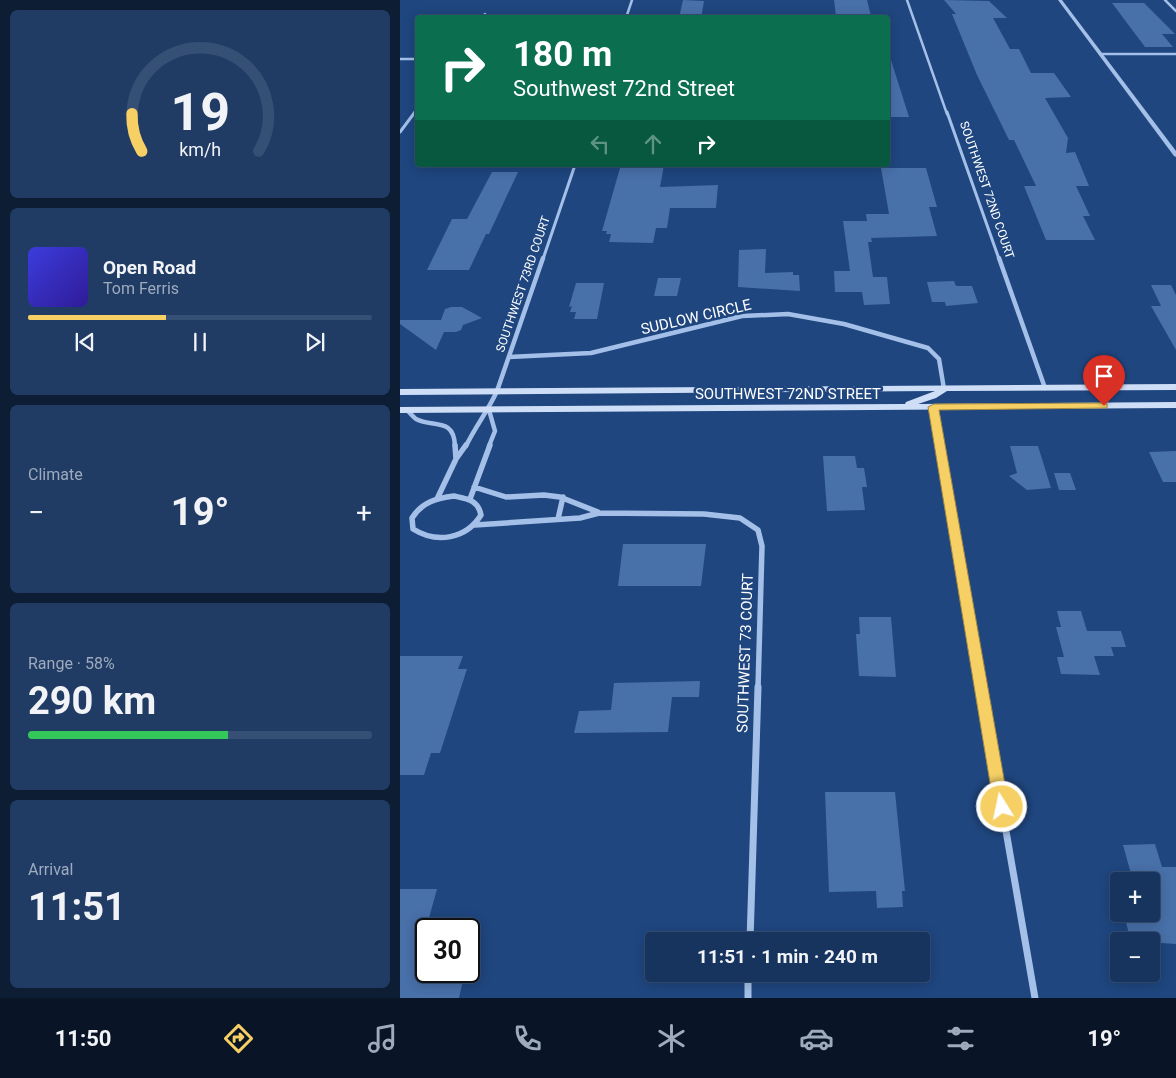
<!DOCTYPE html>
<html lang="en">
<head>
<meta charset="utf-8">
<style>
  :root { --surface:#17345f; --page:#203c65; --text:#f1f3f6; --muted:#9eaabd; --line:#364f74; --accent:#f6d064 }
  body { margin:0; font-family:Roboto,sans-serif; background:var(--page); color:var(--text); height:100vh; display:flex; flex-direction:column; font-size:19px; white-space:nowrap }
  * { box-sizing:border-box; margin:0 }
  p { font-size:16px; color:var(--muted) }
  .icon { flex:none; width:28px; height:28px; fill:none; stroke:currentColor; stroke-width:2; stroke-linecap:round; stroke-linejoin:round }
  .map { position:relative; flex:1; overflow:hidden }
  .panel { display:flex; flex-direction:column; gap:10px; padding:10px; background:#0d1d34; width:400px }
  .panel>* { flex:none }
  .banner { position:absolute; left:15px; top:15px; width:475px; height:152px; border-radius:5px; box-shadow:0 2px 12px #0003,0 0 0 1px var(--line); background:#0b6e4f; color:#fff; overflow:hidden }
  .buttons { position:absolute; left:710px; top:872px; display:grid; gap:10px }
  .buttons a { display:grid; place-items:center; width:50px; height:50px; border-radius:5px; background:var(--surface); box-shadow:0 2px 12px #0003,0 0 0 1px var(--line); font-size:25px }
  .speed { position:absolute; left:15px; top:918px; display:flex; gap:10px; font-size:25px; font-weight:700; text-align:center }
  .speed>* { display:grid; place-content:center; width:65px; height:65px; border-radius:50%; background:var(--surface); box-shadow:0 2px 12px #0003,0 0 0 1px var(--line); line-height:1 }
  .speed .limit { border:2px solid #111; border-radius:8px; background:#fff; color:#111 }
  .pin { position:absolute; display:grid; place-items:center; width:42px; height:42px; color:#fff; margin:-51px -21px; border-radius:50% 50% 50% 0; rotate:-45deg; box-shadow:0 0 5px #0007 }
  .pin .icon { rotate:45deg }
  .me { position:absolute; width:55px; margin:-28px; rotate:350deg; stroke-linejoin:round; filter:drop-shadow(0 0 4px #0008) }
  .turn { display:flex; align-items:center; gap:18px; height:105px; padding:0 15px; font-size:22px }
  .turn .icon { width:65px; height:65px; stroke-width:2.5 }
  .turn b { display:block; font-size:35px; line-height:42px }
  .lanes { display:flex; align-items:center; height:48px; padding:0 15px; background:#0003; justify-content:center; gap:25px; direction:ltr }
  .lanes .off { opacity:.35 }
  .big { font-size:38px; font-weight:700; line-height:1.1 }
  .panel .tile { flex:1; display:flex; flex-direction:column; justify-content:center; gap:8px; min-width:0; padding:0 18px; border-radius:8px; background:var(--page) }
  .panel .dial { align-items:center; gap:0 }
  .dial svg { height:130px; overflow:visible; fill:none; stroke:var(--line); stroke-width:7; stroke-linecap:round; text-anchor:middle }
  .dial text { fill:var(--text); stroke:none }
  .song { display:flex; align-items:center; gap:15px }
  .cover { width:60px; height:60px; border-radius:8px; background:linear-gradient(135deg,hsl(240 70% 55%),hsl(250 70% 35%)) }
  .played { height:5px; border-radius:2px; background:linear-gradient(90deg,var(--accent) 40%,var(--line) 40%) }
  .keys { display:flex; justify-content:space-around; direction:ltr }
  .heat { display:flex; justify-content:space-between; align-items:center; font-size:28px; direction:ltr }
  .charge { height:8px; border-radius:4px; background:linear-gradient(90deg,#34c759 58%,var(--line) 0) }
  .trip { position:absolute; left:245px; top:932px; width:285px; height:50px; border-radius:5px; background:var(--surface); box-shadow:0 2px 12px #0003,0 0 0 1px var(--line); font-weight:700; line-height:50px; text-align:center }
  .dock { display:flex; height:80px; justify-content:space-around; align-items:center; background:#091526; color:var(--muted) }
  .dock .icon { width:35px; height:35px }
  .dock .selected { color:var(--accent) }
  .dock b { font-size:22px; color:var(--text) }
  main { display:flex; flex:1; min-height:0 }
  .map>svg:first-child { display:block }
  .building { fill:#4870a9 }
  .lines { fill:none; stroke-linecap:round; stroke-linejoin:round }
  .minor-far4 { stroke:#a4c0e8; stroke-width:2.5 }
  .minor-far3 { stroke:#a4c0e8; stroke-width:3 }
  .minor-far2 { stroke:#a4c0e8; stroke-width:4.5 }
  .minor-far1 { stroke:#a4c0e8; stroke-width:5.5 }
  .minor { stroke:#a4c0e8; stroke-width:7 }
  .tertiary { fill:#a4c0e8; fill-rule:evenodd }
  .secondary { fill:#cedef6; fill-rule:evenodd }
  .route { fill:#f6d064; stroke:#a08741 }
  .labels { text-anchor:middle; dominant-baseline:central; stroke-width:5; stroke-linejoin:round; paint-order:stroke }
  .far-street-label { font-size:12px; fill:#fff; stroke:#1f467f }
  .street-label { font-size:15px; fill:#fff; stroke:#1f467f }
</style>
</head>
<body>
<main>
<section class="panel">
<div class="tile dial"><svg viewBox="0 0 100 80">
<path d="M14 69A42 42 0 1 1 86 69"/>
<path d="M14 69A42 42 0 0 1 8 46" stroke="#f6d064"/>
<text x="50" y="56" font-size="32" font-weight="700">19</text>
<text x="50" y="72" font-size="11">km/h</text>
</svg></div>
<div class="tile">
<div class="song"><i class="cover"></i><div><b>Open Road</b><p>Tom Ferris</p></div></div>
<div class="played"></div>
<div class="keys"><svg class="icon" aria-label="previous" viewBox="0 0 24 24"><path d="M18 5L8 12l10 7zM5 5v14"/></svg><svg class="icon" aria-label="pause" viewBox="0 0 24 24"><path d="M8 5v14M16 5v14"/></svg><svg class="icon" aria-label="next" viewBox="0 0 24 24"><path d="M6 5l10 7-10 7zM19 5v14"/></svg></div>
</div>
<div class="tile"><p>Climate</p>
<div class="heat"><a>−</a><b class="big">19°</b><a>+</a></div>
</div>
<div class="tile"><p>Range · 58%</p><b class="big">290 km</b><div class="charge"></div></div>
<div class="tile"><p>Arrival</p><b class="big">11:51</b></div>
</section>
<div class="map">
<svg width="776" height="998" viewBox="0 0 776 998">
  <rect width="100%" height="100%" fill="#1f467f"/>
  <path class="building" d="M283 0 304 1 301 18H279Z
    M434 0H467L471 16H436Z
    M544 0 589 1 607 18H593L610 49H619L631 73H654L671 97 645 98 668 138 666 153 675 152 689 186H676L690 216H683L695 240H646L624 186H636L614 140H609L577 75 552 14H556Z
    M712 3H744L775 34H762L773 47H745Z
    M488 60H491L509 117H488Z
    M232 165H264L260 187 318 185 316 208H270L267 228H256L253 243 209 242 211 234H206L207 231H202L220 168H231Z
    M481 168H526L537 207H529L537 236 471 238 472 242H468L473 277H487L490 304 464 305 462 292H435L434 271H450L443 221H467L466 214H489Z
    M92 172H118L89 234H86L69 270H27L52 219H67Z
    M366 249 365 273 393 272V275H399L400 291 338 287 339 250Z
    M258 278H281L277 296H254Z
    M554 281 556 286H572L578 303 546 306 545 302H532L527 282Z
    M176 283H204L197 319H174L176 312H170L172 306 169 307Z
    M751 285H771L776 295V350L751 306H761Z
    M51 307H62L82 318 63 325 61 330 56 332H44L36 350 0 324V320H41L45 309Z
    M610 446H638L651 488 627 490 609 476 617 473Z
    M776 451V482H763L749 452Z
    M423 456H455L457 468H464L467 487H462L465 510 427 511Z
    M654 473H670L676 490H659Z
    M223 544H306L301 586H218Z
    M657 611H681L687 631H721L726 647H711L714 656H694L700 675 661 674 657 657H664L656 627H661Z
    M459 617H491L496 677 459 676 456 634H460Z
    M0 656H63L58 669H67L40 753H31L24 775H0Z
    M300 681 299 697H272L268 732 174 733 179 711 211 710 214 683Z
    M425 792H495L505 891H502L503 907 477 908 476 891 429 892Z
    M755 844 762 867H776V944L731 941 724 915 751 914V881H733L723 845Z
    M0 889H37L26 929V971H65L59 998H0Z"/>
  <g class="lines">
    <path class="minor-far4" d="M507 0 547 114
      M765 0 776 11
      M82 18 85 14
      M226 18 232 0
      M700 54H776
      M0 59H18
      M14 114 18 108"/>
    <path class="minor-far3" d="M547 112 599 259
      M0 132 15 112
      M143 259 175 165"/>
    <path class="minor-far2" d="M599 258 645 388
      M109 357 191 353 342 316 388 314 444 324 528 348 539 359 544 389
      M533 407 540 446
      M7 410C9 412 13 417 16 419 33 428 54 417 55 446
      M89 410 95 431 89 446
      M66 446C75 427 88 411 97 391L143 258"/>
    <path class="minor-far1" d="M55 445 56 459
      M540 445 581 688
      M74 487 106 497 144 495 160 497 198 512
      M54 496C68 499 78 500 81 515 66 539 37 544 13 529L12 518C22 502 37 498 54 496Z
      M37 499 56 459 66 445
      M70 499 90 445
      M158 519 163 497
      M75 525 180 518 199 513 304 514 340 518 358 530 362 546 358 688"/>
    <path class="minor" d="M581 687 635 998
      M350 941 358 687
      M348 974V998"/>
    <path class="tertiary" d="M658 0H662L776 151V157L774 156Z"/>
    <path class="secondary" d="M776 384V390L547 391 536 398 518 404 776 402V408L0 413V407L505 404 506 402 535 391 0 395V389Z"/>
  </g>
  <path class="route" d="M704 403 707 404V408L539 410 609 807 607 811 602 813 596 811 594 807 528 407 534 404Z"/>
  <g class="labels">
    <g class="far-street-label">
      <text transform="translate(587 190) rotate(71)">SOUTHWEST 72ND COURT</text>
      <text transform="translate(123 284) rotate(-71)">SOUTHWEST 73RD COURT</text>
    </g>
    <g class="street-label">
      <text transform="translate(296 317) rotate(-13)">SUDLOW CIRCLE</text>
      <text x="388" y="394">SOUTHWEST 72ND STREET</text>
      <text transform="translate(345 653) rotate(-88)">SOUTHWEST 73 COURT</text>
    </g>
  </g>
</svg>
<div class="buttons">
<a>+</a>
<a>−</a>
</div>
<div class="speed"><div class="limit">30</div></div>
<div class="pin" style="left:704px;top:406px;background:#d93025"><svg class="icon" aria-label="arrive" viewBox="0 0 24 24"><path d="M6 21V4h12l-3 4 3 4H6"/></svg></div>
<svg class="me" style="left:602px;top:807px" viewBox="-20 -20 40 40"><circle r="17" fill="#f6d064" stroke="#fff" stroke-width="3"/><path d="M0-11L8 9 0 5-8 9z" fill="#fff"/></svg>
<div class="trip">11:51 · 1 min · 240 m</div>
<div class="banner">
<div class="turn"><svg class="icon" aria-label="right" viewBox="0 0 24 24"><path d="M7 20v-9h11M14 6l5 5-5 5"/></svg><div><b>180 m</b>Southwest 72nd Street</div></div>
<div class="lanes"><svg class="icon off" aria-label="left" viewBox="0 0 24 24"><path d="M17 20v-9H6M10 6l-5 5 5 5"/></svg><svg class="icon off" aria-label="ahead" viewBox="0 0 24 24"><path d="M12 20V5M6 11l6-6 6 6"/></svg><svg class="icon" aria-label="right" viewBox="0 0 24 24"><path d="M7 20v-9h11M14 6l5 5-5 5"/></svg></div>
</div>
</div>
</main>
<nav class="dock">
<b>11:50</b>
<svg class="icon selected" aria-label="directions" viewBox="0 0 24 24"><path d="M12 3l9 9-9 9-9-9zM9 14v-3h6M13 9l2 2-2 2"/></svg>
<svg class="icon" aria-label="music" viewBox="0 0 24 24"><path d="M9 18V5l10-2v13"/><circle cx="6" cy="18" r="3"/><circle cx="16" cy="16" r="3"/></svg>
<svg class="icon" aria-label="phone" viewBox="0 0 24 24"><path d="M5 4h4l2 5-3 2q2 4 5 5l2-3 5 2v4C11 20 4 13 5 4z"/></svg>
<svg class="icon" aria-label="climate" viewBox="0 0 24 24"><path d="M12 3v18M4 7l16 10M4 17L20 7"/></svg>
<svg class="icon" aria-label="car" viewBox="0 0 24 24"><path d="M5 17H2v-5l4-1 3-4h7l3 4 3 1v5h-3M9 17h6M6 11h13"/><circle cx="7" cy="17" r="2"/><circle cx="17" cy="17" r="2"/></svg>
<svg class="icon" aria-label="filters" viewBox="0 0 24 24"><path d="M4 7h16M4 17h16"/><circle cx="9" cy="7" r="2"/><circle cx="15" cy="17" r="2"/></svg>
<b>19°</b>
</nav>
</body>
</html>
